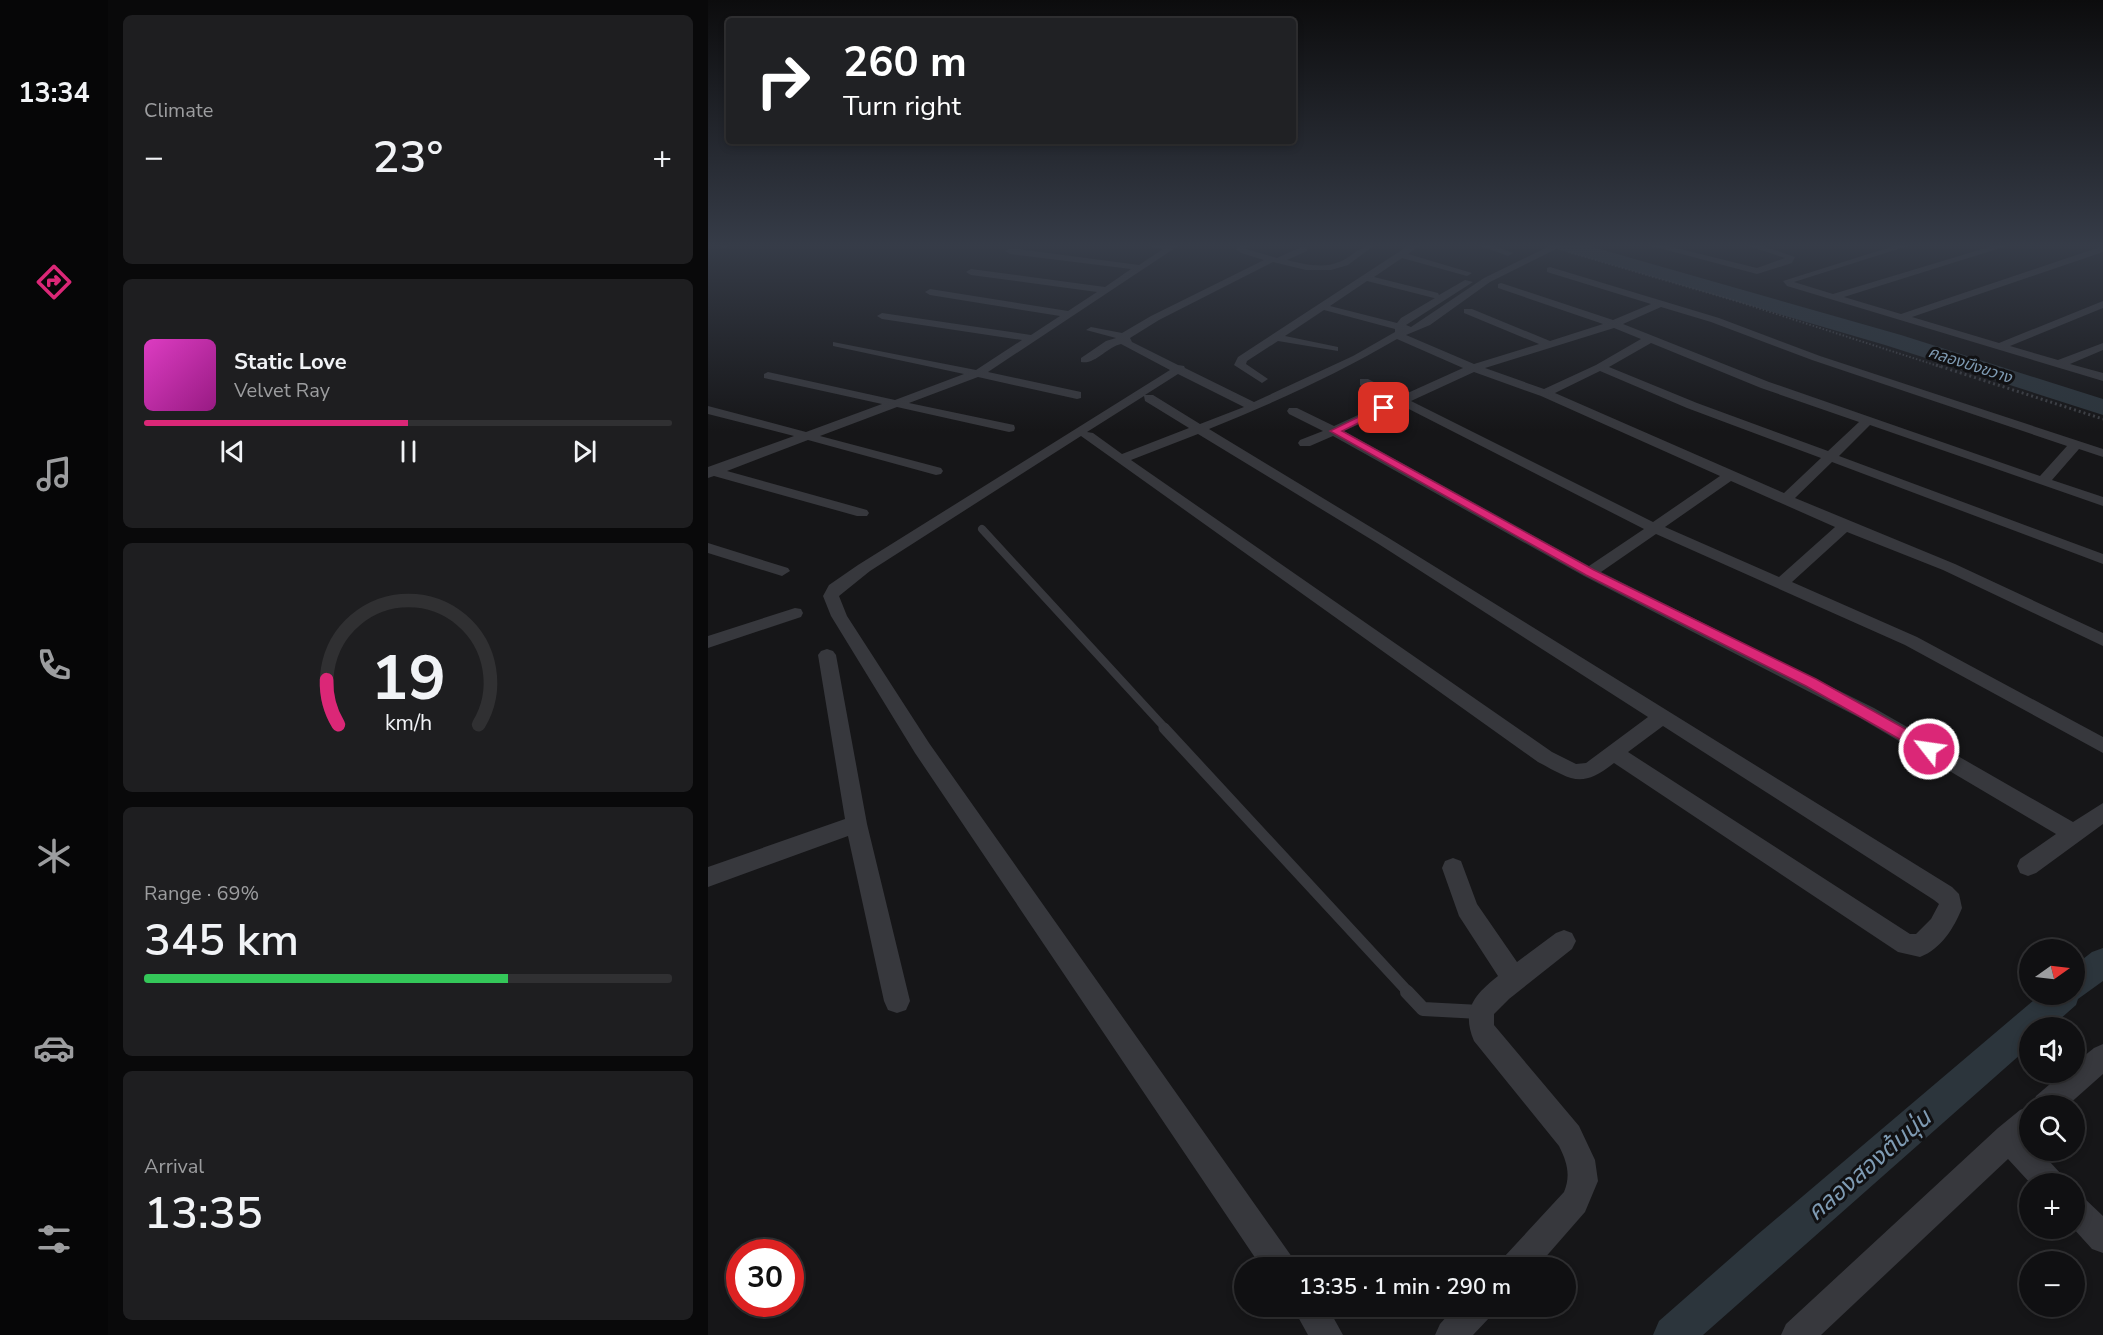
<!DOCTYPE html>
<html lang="en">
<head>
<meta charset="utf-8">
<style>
  :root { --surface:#101012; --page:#1e1e20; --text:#f1f3f6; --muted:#9c9d9f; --line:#303032; --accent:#db2777 }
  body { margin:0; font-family:"Nunito Sans","Noto Sans Thai",sans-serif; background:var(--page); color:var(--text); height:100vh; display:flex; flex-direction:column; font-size:22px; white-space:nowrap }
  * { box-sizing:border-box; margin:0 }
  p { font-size:20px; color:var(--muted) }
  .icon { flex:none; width:33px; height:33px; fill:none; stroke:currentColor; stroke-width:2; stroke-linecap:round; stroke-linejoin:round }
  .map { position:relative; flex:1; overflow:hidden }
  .panel { display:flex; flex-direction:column; gap:15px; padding:15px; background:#09090a; width:600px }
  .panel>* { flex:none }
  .banner { position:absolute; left:18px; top:18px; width:570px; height:126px; border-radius:6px; box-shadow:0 3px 9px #0003,0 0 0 2px var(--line); background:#202124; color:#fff; overflow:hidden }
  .needle { width:39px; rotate:76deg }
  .tools { position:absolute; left:1311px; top:939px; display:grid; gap:12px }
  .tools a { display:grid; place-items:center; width:66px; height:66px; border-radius:50%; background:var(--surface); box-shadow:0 3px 9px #0003,0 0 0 2px var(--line); font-size:30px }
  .speed { position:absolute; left:18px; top:1239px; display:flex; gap:12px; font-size:30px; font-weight:700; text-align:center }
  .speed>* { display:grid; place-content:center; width:78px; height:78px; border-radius:50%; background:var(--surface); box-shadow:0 3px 9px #0003,0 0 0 2px var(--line); line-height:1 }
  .speed .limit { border:9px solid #d22; background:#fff; color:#111 }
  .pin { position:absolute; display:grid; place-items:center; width:51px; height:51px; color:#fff; margin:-26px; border-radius:12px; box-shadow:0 3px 9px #0006 }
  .me { position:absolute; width:66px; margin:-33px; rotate:300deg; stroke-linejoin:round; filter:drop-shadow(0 0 4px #0008) }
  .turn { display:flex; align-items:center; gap:21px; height:126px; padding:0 18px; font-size:27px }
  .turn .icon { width:78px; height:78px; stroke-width:2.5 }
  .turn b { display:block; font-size:42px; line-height:51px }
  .big { font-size:45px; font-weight:600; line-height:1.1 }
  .panel .widget { flex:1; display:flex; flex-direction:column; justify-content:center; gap:9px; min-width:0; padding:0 21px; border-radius:9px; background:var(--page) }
  .panel .dial { align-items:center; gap:0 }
  .dial svg { height:156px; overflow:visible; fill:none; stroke:var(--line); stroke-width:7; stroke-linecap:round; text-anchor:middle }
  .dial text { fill:var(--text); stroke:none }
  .song { display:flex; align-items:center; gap:18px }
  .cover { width:72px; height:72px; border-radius:9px; background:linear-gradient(135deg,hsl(310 70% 55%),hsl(310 70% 35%)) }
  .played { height:6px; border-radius:3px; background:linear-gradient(90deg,var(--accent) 50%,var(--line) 50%) }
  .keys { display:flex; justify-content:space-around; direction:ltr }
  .heat { display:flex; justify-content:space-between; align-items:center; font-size:33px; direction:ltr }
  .charge { height:9px; border-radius:4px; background:linear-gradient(90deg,#34c759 69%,var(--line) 0) }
  .trip { position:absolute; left:526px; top:1257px; width:342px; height:60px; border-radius:30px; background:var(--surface); box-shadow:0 3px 9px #0003,0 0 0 2px var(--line); font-weight:600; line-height:60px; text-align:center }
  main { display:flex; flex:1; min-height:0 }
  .tabs { display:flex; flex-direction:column; width:108px; justify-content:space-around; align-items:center; background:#060607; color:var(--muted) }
  .tabs .icon { width:42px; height:42px }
  .tabs .on { color:var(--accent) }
  .tabs b { font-size:27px; color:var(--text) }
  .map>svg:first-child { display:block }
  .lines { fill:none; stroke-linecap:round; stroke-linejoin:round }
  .canal { fill:#2c353c; fill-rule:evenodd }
  .river { fill:#2c353c; fill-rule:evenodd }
  .path-far1 { stroke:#3d3f44; stroke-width:2; stroke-dasharray:1.5 2; stroke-linecap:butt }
  .path { stroke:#3d3f44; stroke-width:3; stroke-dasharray:2 3; stroke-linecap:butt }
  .service-far2 { stroke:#37383d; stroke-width:8 }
  .service-far1 { stroke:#37383d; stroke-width:11 }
  .service { stroke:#37383d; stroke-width:14 }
  .minor { fill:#37383d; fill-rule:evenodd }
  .route { fill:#db2777; stroke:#8e194d; stroke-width:1.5 }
  .labels { text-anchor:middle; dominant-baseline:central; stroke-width:6; stroke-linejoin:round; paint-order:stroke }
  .far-water-label { font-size:16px; font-style:italic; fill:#7f9bb3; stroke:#111113 }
  .near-water-label { font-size:24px; font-style:italic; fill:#7f9bb3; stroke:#111113 }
</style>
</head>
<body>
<main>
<nav class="tabs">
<b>13:34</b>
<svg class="icon on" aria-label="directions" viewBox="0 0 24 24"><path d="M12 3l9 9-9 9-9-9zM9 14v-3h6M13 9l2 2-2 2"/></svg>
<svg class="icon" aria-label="music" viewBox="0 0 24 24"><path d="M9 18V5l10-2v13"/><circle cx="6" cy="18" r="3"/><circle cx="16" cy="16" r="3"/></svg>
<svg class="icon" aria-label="phone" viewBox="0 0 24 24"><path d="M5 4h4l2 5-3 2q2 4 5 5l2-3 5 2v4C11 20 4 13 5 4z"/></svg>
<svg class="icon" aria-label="climate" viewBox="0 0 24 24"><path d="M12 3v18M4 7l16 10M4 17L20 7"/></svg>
<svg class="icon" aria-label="car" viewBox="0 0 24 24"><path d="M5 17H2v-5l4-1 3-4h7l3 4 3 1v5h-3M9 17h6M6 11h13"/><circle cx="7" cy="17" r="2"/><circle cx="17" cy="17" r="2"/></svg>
<svg class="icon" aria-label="filters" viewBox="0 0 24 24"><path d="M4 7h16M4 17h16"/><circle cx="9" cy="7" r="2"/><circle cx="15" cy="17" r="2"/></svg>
</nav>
<section class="panel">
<div class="widget"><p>Climate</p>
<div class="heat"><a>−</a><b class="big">23°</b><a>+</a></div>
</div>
<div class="widget">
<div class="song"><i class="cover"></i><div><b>Static Love</b><p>Velvet Ray</p></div></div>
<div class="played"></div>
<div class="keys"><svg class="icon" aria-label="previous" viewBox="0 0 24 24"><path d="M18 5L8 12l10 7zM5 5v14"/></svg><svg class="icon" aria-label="pause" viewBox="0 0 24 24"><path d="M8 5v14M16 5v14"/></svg><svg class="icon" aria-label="next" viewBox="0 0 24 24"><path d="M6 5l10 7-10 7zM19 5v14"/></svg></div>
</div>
<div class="widget dial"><svg viewBox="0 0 100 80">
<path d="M14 69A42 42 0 1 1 86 69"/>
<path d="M14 69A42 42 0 0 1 8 46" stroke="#db2777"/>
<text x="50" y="56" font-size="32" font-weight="700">19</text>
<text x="50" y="72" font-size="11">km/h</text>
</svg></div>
<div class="widget"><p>Range · 69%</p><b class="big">345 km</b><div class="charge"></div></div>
<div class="widget"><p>Arrival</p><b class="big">13:35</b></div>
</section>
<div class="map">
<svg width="1395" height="1335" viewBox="0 0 1395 1335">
  <rect width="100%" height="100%" fill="#161618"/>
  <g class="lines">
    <path class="canal" d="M1395 948V981L1370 999 1368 1005 1342 1028H1322V1046L995 1335H945L951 1321 1049 1235 1333 994H1366V966L1384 952Z"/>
    <path class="river" d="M844 244H874L1193 335 1395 399V415L1177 345 846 248Z"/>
    <path class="path-far1" d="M860 252 1028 301 1233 367"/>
    <path class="path" d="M1228 365 1395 419"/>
    <path class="service-far2" d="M274 529 458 729"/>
    <path class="service-far1" d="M456 728 701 993"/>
    <path class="service" d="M699 992 715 1009 772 1012"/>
    <path class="minor" d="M10 244H19L20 246 16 249Z
      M431 244H473L280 372 373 392V398L369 399 270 377 201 403 306 425 307 428 306 431 301 432 189 407 112 436 233 468 235 471 233 474 228 475 100 440 19 471 159 510 161 513 159 516H149L6 476 0 478V467L86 436 0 414V406L98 432 174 404 56 378V374L60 372 187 400 256 374 125 346V342L268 370 314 340 174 319 169 316 174 313 323 335 352 316 222 295 217 292 222 289 360 311 389 292 263 275 258 272 263 269 397 287 423 269 302 254 297 251 302 248 431 265 455 249Z
      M533 244H542L538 249 569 258 593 247H599V251L579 260C595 264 615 269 631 262 645 257 652 244 668 244L640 265 623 270H598L565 262 451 320 422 338 424 342 470 365 476 366 477 368 546 402 645 356 687 332V329L616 310 577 336 630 347V351L570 341 539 361 538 364 560 379 554 383 526 365 530 357 703 244H714L700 254 764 273 759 276 694 258 666 277 730 293 731 295 757 280 765 282 698 325 703 327 776 278 846 244H858L782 282 722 325 698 335 766 364 831 344 756 313V309H764L842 341 895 324 790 288V284L793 283 905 320 943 304 839 272V268L842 267 1011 318 1112 356 1395 449V457L1371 449 1344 480 1395 497V506L1162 425 1131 456 1395 554V564L1124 462 1087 498 1247 564 1395 633V646L1235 570 1139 532 1084 582 1209 637 1395 737V753L1197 645 948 534 893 572 1166 708 1365 822 1395 803V824L1328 873 1320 876 1312 873 1309 866 1312 859 1348 834 1152 718 876 576 625 436 602 446H592L590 443 592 440 615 431 581 414 579 411 581 408H589L626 426 683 400 652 385V379H660L693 396 755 368 689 339C629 374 566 403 501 429L679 537 1244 887 1251 894 1254 908C1246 928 1233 949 1212 957L1190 952 906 763C873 789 864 780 830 762L373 436 162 571 131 596 139 616 221 743 584 1257 588 1268H554L207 753 123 616 115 596 121 585 150 565 462 370 413 344C399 347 387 365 373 362V358L398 341 408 338 378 330 383 327 414 333 443 316 556 260 533 253 528 249ZM659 281 726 298H727L693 318 689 323 622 306ZM953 307 1003 322 1104 360 1359 446 1332 476 1061 382 915 324ZM906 328 933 339 888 365 836 389 777 368ZM943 343 1053 388 1151 422 1120 451 989 403 901 367ZM892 371 979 408 1113 458 1076 493 847 393ZM766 372 833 396 1012 476 945 522 703 401ZM470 374 536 407 492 424 445 395H437ZM436 396 437 401 481 428 414 454 385 433 379 432ZM693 405 936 529 881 566 636 431ZM490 434 669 543 940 717 878 763 868 764 844 752 423 460ZM1023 481 1127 527 1071 577 957 527ZM955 726 1226 900 1231 904 1223 919 1208 934H1202L920 752Z
      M768 244H782L805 253 800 256Z
      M936 244H952L1049 268 1077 258 1035 244H1049L1087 257 1084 263 1049 274Z
      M1192 244H1206L1086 282 1125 294 1291 244H1305L1136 297 1193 314 1395 246V252L1204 317 1291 343 1395 301V308L1302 346 1350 360 1395 343V350L1362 364 1395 373V381L1079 286 1075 281Z
      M0 543 80 568 82 571 74 576 0 553Z
      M87 608 93 609 95 613 93 617 0 648V636Z
      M119 649 125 651 128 655 159 824 202 1001 198 1010 189 1013 180 1010 176 1001 140 836 0 887V867L137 819 110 655 113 651Z
      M745 858 753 861 769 904 809 962 848 933 856 930 864 933 868 941 864 949 801 999 786 1014V1025L871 1126 887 1160 890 1181 877 1212 828 1268H792L796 1257 856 1192C863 1175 859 1162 851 1146L766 1041C753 1010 766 995 790 976L751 916 734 868 737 861Z
      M1395 1044V1074L1359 1106H1324L1328 1096 1356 1072H1366V1064L1386 1048Z
      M1322 1106V1150H1331L1353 1174 1357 1184H1323L1300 1159 1113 1335H1073L1078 1324 1290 1128 1312 1110Z
      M1366 1193 1376 1198 1395 1216V1253L1384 1249 1365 1228Z
      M584 1306H619L635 1335H600Z
      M748 1306H787L782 1317 765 1335H727L732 1324Z"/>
  </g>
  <linearGradient id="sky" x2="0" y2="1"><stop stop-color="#0c0c0d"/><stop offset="0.57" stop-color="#363c48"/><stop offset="1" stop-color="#363c48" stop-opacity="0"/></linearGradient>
  <rect width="1395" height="431" fill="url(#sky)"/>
  <path class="route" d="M673 406 681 408 634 431 886 570 1108 679 1226 745 1228 749 1226 753H1216L1098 686 878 575 622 431Z"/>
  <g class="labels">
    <g class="far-water-label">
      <text transform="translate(1262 365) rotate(18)">คลองบึงขวาง</text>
    </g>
    <g class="near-water-label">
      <text transform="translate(1161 1165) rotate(-41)">คลองสองต้นนุ่น</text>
    </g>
  </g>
</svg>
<div class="tools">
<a><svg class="needle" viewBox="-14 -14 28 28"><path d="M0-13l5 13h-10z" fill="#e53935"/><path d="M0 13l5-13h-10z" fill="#9c9d9f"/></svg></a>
<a><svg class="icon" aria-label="sound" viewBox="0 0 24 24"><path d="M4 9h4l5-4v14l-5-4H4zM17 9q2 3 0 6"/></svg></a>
<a><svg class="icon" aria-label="search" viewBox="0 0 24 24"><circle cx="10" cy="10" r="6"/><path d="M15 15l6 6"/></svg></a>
<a>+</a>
<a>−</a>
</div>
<div class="speed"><div class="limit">30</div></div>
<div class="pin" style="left:676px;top:408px;background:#d93025"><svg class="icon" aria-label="arrive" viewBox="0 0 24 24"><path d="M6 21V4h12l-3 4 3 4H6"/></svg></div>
<svg class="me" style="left:1221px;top:749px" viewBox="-20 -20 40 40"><circle r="17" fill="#db2777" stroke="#fff" stroke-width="3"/><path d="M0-11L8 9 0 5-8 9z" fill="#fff"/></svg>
<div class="trip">13:35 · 1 min · 290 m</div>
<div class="banner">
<div class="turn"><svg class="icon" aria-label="right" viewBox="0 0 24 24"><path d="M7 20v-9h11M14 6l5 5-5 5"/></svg><div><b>260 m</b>Turn right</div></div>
</div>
</div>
</main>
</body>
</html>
